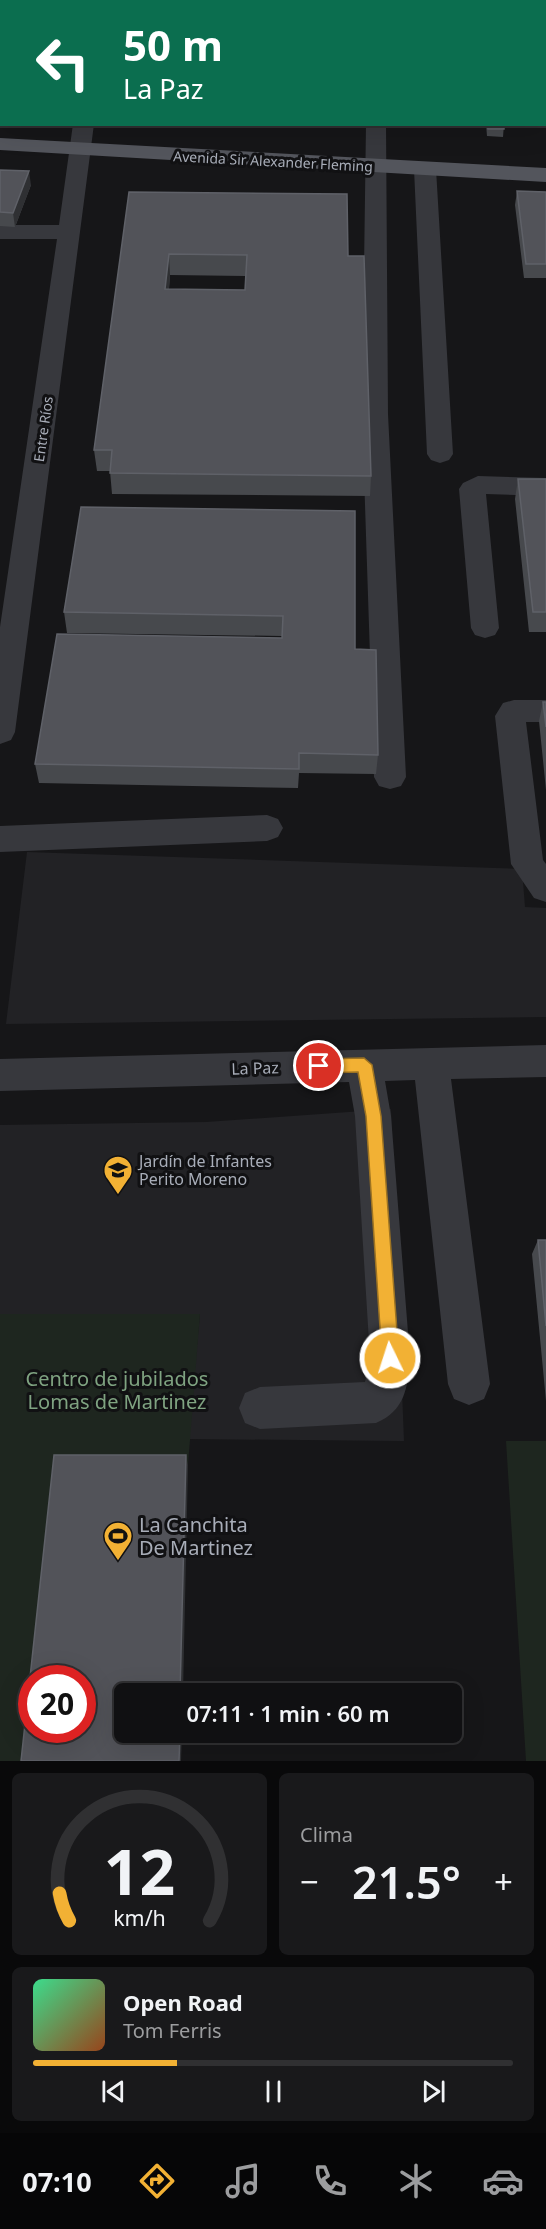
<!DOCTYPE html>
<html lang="es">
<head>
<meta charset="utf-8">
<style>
  :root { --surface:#101012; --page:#19191b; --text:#f1f3f6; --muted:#9c9d9f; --line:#303032; --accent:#f2b134 }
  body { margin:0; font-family:"Noto Sans",sans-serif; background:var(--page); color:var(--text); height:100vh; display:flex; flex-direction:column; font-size:22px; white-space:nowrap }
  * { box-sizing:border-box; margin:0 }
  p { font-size:20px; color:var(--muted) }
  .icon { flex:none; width:33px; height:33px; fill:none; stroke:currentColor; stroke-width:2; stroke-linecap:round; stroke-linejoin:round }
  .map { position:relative; height:1761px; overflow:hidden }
  .details { display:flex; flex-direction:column; gap:12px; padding:12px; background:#09090a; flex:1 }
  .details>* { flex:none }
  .top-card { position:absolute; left:0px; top:0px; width:546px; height:126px; box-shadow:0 6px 24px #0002,0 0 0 2px var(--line); background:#0b6e4f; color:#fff; overflow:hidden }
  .speed { position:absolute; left:18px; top:1665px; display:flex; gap:12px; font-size:30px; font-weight:700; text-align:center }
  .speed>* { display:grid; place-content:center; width:78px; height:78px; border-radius:50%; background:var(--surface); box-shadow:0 6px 24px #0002,0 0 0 2px var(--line); line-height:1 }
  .speed .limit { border:9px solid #d22; background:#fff; color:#111 }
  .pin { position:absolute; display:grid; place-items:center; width:51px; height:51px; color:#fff; margin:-26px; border:3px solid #fff; border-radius:50%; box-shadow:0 2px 6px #0007 }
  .me { position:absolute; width:66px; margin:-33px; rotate:356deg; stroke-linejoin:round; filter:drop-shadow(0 0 4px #0008) }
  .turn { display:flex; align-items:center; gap:21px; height:126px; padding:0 24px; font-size:27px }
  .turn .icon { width:78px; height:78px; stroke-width:2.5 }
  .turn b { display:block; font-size:42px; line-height:51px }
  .big { font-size:45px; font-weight:600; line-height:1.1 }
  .details .tile { flex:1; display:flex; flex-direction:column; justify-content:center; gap:9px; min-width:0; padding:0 21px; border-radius:9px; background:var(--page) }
  .details .dial { align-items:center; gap:0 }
  .dial svg { height:156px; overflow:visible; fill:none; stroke:var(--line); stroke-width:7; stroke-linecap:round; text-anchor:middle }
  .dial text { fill:var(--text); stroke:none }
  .song { display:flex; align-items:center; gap:18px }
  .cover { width:72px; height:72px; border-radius:9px; background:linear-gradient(135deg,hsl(150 70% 55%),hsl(20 70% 35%)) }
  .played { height:6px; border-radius:3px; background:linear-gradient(90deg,var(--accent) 30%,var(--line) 30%) }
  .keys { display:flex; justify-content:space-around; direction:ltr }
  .heat { display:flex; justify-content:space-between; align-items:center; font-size:33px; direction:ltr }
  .details .tiles { flex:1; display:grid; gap:12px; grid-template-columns:1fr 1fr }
  .tile:last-child { grid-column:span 2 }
  .trip { position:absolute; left:114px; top:1683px; width:348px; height:60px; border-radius:9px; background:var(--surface); box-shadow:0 6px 24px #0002,0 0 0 2px var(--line); font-weight:600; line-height:60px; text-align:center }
  .tabs { display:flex; height:96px; justify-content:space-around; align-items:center; background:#060607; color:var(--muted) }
  .tabs .icon { width:42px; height:42px }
  .tabs .active { color:var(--accent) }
  .tabs b { font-size:27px; color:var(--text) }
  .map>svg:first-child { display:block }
  .built { fill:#222225 }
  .green { fill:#1e261f }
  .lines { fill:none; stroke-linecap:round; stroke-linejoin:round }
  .minor { fill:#37383d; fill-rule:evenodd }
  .major { fill:#53555c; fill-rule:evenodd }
  .wall { fill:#47494d; fill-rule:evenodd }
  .shaded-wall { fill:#2f3033 }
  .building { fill:#525359; stroke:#5f6168; stroke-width:1.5; fill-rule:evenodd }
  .route { fill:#f2b134; stroke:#9d7322; stroke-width:1.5 }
  .labels { text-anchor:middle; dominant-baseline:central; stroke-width:6; stroke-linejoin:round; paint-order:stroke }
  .far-street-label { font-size:14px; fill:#a8adb8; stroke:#111113 }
  .street-label { font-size:16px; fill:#a8adb8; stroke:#111113 }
  .poi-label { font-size:16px; fill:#a8adb8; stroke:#111113; text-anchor:start }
  .near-park-label { font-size:20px; fill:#7fa381; stroke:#111113 }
  .near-poi-label { font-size:20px; fill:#a8adb8; stroke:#111113; text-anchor:start }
</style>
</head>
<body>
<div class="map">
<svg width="546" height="1761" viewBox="0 0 546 1761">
  <rect width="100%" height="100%" fill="#161618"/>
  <path class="built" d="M27 852 522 869 525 907 546 908V1017L6 1024Z
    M391 1109 404 1441 188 1439 200 1314H0V1125L206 1122Z"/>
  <path class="green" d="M0 1314H200L188 1465H59L32 1678 29 1761H0Z
    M506 1441H546V1761H526Z"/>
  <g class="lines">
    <path class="minor" d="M93 0H111L112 2H92Z
      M361 0H379L380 2H360Z
      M73 124H94L15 732 11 740 0 744V627L57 239H0V225H59Z
      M366 124H386L388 414 406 777 401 786 390 789 379 786 374 777 362 414Z
      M425 162 433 164 436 169 453 454 449 460 440 463 431 460 427 454 414 169 417 164Z
      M478 476 546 478V496L486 494 499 628 495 635 485 638 475 635 471 628 459 489 463 483Z
      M514 700H546V722H526L543 860 546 864V902L534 898 511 864 495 716 503 703Z
      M267 815 278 819 283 828 278 837 267 841 0 852V826Z
      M546 1045V1077L451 1079 490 1384 484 1399 469 1405 454 1399 448 1384 415 1080 385 1081 391 1116 410 1358C408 1387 405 1411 376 1423L260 1429 245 1423 239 1408 245 1393 260 1387 365 1382 370 1358 355 1116 349 1082 0 1091V1059Z"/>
    <path class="major" d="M0 138 546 168V182L0 150Z"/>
  </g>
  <path class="wall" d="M486 124H504L503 137 487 136Z
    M0 170 31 185 15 227 0 226Z
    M517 191 546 192V278H524L515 205Z
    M129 192 348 256 371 476 370 496 112 494 110 471H97L94 450ZM170 275 245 276V290L169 289Z
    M518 479H546V632H529L515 499Z
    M81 507 355 649 378 755 376 774 299 773 298 788 39 783 35 764 282 638V636L67 633 64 612Z
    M543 702H546V790L539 721Z
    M538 1240H546V1401L532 1254Z"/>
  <path class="shaded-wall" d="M29 171 31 185 15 227 13 213Z
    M169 254 170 275 167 310 165 289Z
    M186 1455 188 1465 183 1694H180Z
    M180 1732H182L181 1761H179Z"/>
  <path class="building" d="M0 59H2V104H0Z
    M487 124H504V129H488Z
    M0 170 29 171 13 213 0 212Z
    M517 191 546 192V264H526Z
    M129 192 347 194 348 256H364L371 476 110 473 112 450H94ZM169 254 247 255 245 290 165 289Z
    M518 479H546V612H533Z
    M81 507 355 511V649L376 650 378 755 299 753V769L35 764 57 634 282 638 283 616 64 612Z
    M543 702H546V727Z
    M538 1240H546V1326Z
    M54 1455H186L180 1694H124V1732H180L179 1761H21ZM32 1678H82V1730H32Z"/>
  <path class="route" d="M364 1058 372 1065 381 1116 399 1358 396 1364 390 1367 385 1364 382 1358 366 1116 358 1072 319 1073 311 1066 319 1059Z"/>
  <defs>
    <g id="school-pin" transform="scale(1.5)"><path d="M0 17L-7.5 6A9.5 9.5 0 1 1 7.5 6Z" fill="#f2b134" stroke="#111113"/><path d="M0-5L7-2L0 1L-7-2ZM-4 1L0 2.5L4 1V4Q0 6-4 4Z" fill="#111"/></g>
    <g id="stadium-pin" transform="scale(1.5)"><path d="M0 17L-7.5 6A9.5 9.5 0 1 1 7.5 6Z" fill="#f2b134" stroke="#111113"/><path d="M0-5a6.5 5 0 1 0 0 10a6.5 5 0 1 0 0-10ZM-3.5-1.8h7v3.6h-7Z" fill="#111"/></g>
  </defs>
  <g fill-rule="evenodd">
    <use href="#school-pin" x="118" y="1170"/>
    <use href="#stadium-pin" x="118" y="1536"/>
  </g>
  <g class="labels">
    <g class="far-street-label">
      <text transform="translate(273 161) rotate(3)">Avenida Sir Alexander Fleming</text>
      <text transform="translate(43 429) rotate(-82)">Entre Ríos</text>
    </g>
    <g class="street-label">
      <text transform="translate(255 1068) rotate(-2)">La Paz</text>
    </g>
    <g class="poi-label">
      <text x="139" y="1161">Jardín de Infantes<tspan x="139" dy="18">Perito Moreno</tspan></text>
    </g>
    <g class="near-park-label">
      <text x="117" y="1378">Centro de jubilados<tspan x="117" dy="23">Lomas de Martinez</tspan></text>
    </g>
    <g class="near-poi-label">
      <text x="139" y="1524">La Canchita<tspan x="139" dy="23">De Martinez</tspan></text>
    </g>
  </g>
</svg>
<div class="speed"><div class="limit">20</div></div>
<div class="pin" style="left:319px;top:1066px;background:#d93025"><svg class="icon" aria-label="arrive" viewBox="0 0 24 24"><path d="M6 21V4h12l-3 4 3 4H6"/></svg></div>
<svg class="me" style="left:390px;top:1358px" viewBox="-20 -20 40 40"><circle r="17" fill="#f2b134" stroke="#fff" stroke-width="3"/><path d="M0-11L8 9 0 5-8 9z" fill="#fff"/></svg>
<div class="trip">07:11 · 1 min · 60 m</div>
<div class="top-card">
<div class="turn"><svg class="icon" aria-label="left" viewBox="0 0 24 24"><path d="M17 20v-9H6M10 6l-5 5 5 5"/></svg><div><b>50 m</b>La Paz</div></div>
</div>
</div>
<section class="details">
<div class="tiles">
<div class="tile dial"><svg viewBox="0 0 100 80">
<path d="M14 69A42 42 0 1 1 86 69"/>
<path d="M14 69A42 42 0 0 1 9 55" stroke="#f2b134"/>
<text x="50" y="56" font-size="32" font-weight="700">12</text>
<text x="50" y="72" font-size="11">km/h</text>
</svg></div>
<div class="tile"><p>Clima</p>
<div class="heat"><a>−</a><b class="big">21.5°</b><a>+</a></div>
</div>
<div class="tile">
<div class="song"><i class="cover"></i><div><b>Open Road</b><p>Tom Ferris</p></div></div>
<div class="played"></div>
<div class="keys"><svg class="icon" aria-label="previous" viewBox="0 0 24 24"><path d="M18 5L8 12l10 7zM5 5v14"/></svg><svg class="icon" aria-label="pause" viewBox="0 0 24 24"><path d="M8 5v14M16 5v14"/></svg><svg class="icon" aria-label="next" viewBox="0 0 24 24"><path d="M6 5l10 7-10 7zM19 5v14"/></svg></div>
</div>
</div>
</section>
<nav class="tabs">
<b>07:10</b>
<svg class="icon active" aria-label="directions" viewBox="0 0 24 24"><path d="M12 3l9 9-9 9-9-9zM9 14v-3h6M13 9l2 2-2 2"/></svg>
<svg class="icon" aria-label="music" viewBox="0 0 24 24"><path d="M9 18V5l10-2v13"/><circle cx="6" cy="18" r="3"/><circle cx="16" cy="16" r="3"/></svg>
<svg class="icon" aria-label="phone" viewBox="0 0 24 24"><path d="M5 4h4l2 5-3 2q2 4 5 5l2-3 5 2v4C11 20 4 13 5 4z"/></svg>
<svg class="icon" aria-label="climate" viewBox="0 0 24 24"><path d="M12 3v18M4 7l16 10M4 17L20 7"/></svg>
<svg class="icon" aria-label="car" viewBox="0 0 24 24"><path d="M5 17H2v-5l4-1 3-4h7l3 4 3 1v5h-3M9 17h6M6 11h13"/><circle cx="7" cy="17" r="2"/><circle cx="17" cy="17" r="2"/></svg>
</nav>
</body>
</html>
